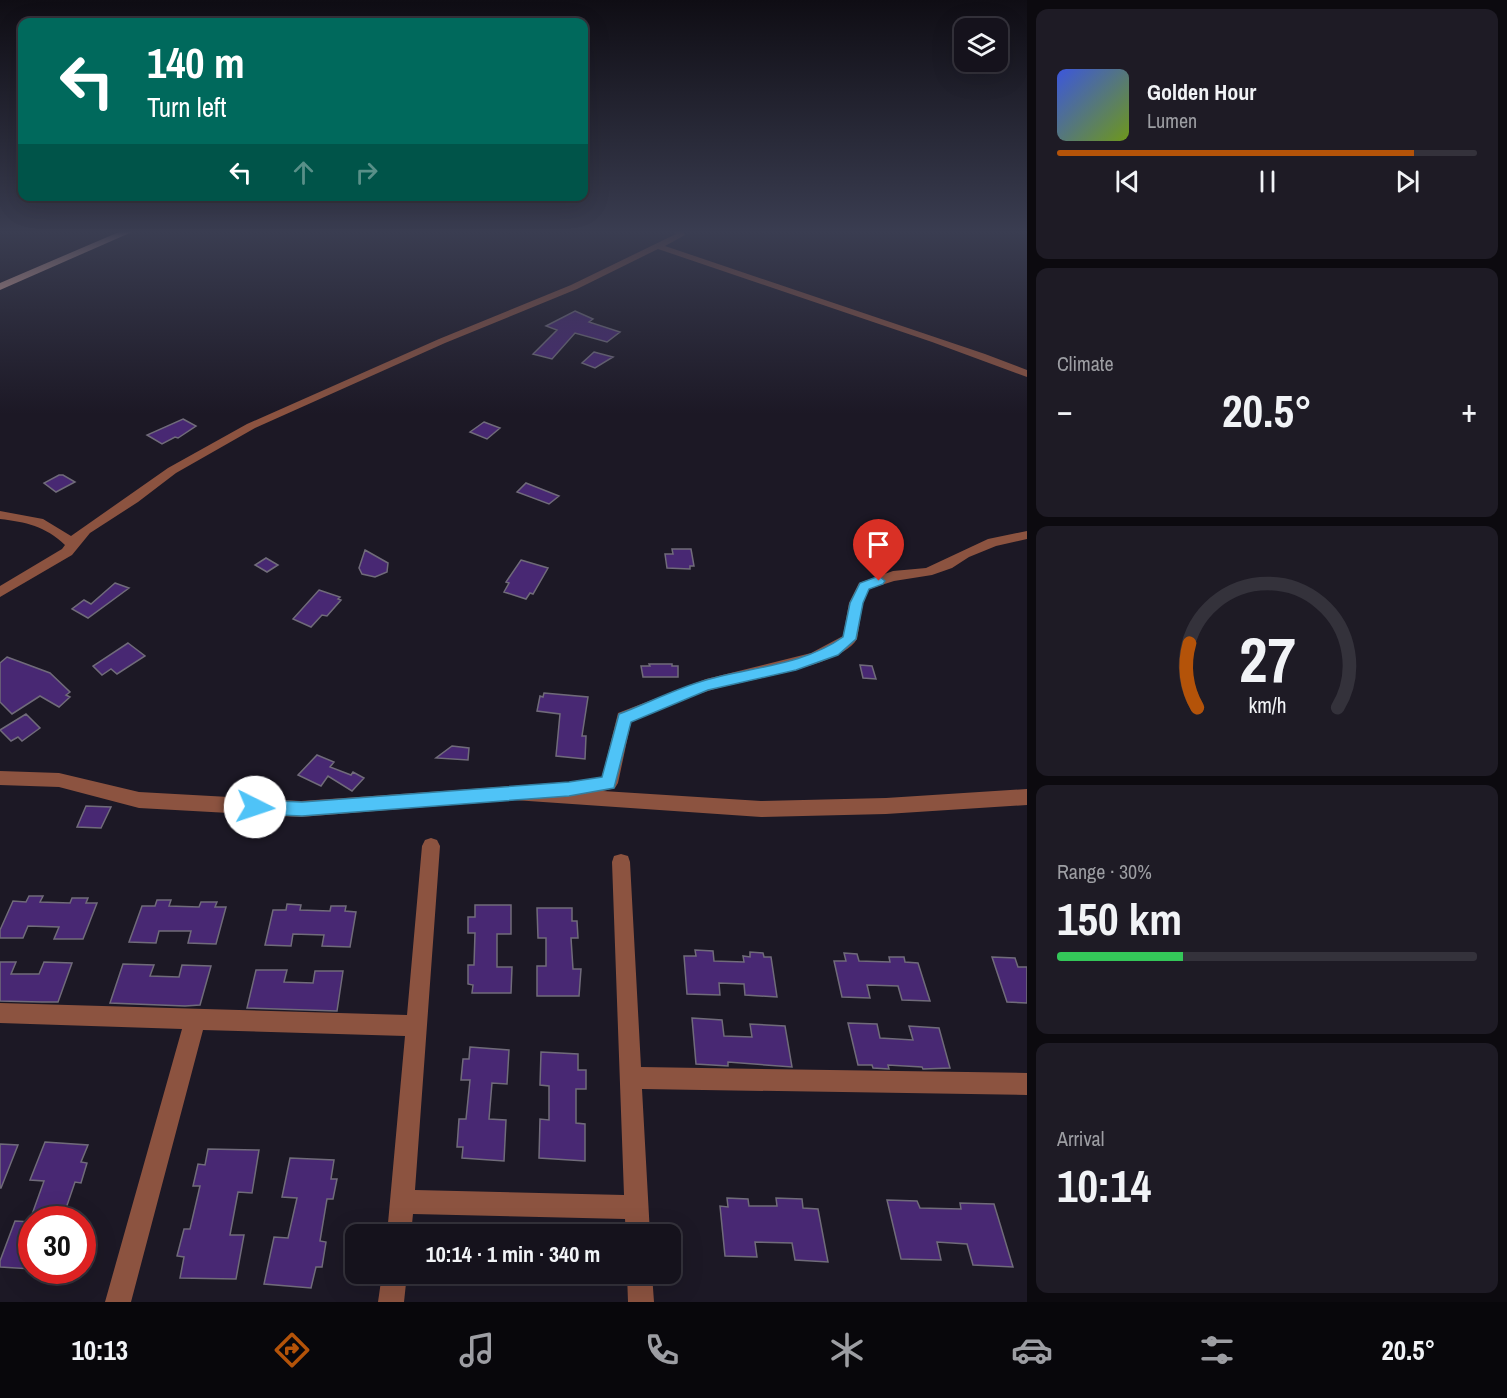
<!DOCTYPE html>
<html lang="en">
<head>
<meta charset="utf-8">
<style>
  :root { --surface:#15121c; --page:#1e1b25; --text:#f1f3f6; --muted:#9d9ea3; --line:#34323b; --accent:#b45309 }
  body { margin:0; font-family:"Archivo Narrow",sans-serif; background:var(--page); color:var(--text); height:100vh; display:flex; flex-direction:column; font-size:22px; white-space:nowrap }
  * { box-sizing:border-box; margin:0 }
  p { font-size:20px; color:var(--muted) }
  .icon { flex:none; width:33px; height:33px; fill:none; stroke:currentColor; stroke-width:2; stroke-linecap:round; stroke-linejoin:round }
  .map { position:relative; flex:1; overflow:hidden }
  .side { display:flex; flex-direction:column; gap:9px; padding:9px; background:#0c0a0f; width:480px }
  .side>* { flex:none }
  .guide { position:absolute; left:18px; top:18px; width:570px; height:183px; border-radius:12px; box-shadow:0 6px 24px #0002,0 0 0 2px var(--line); background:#00695c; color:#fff; overflow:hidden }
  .tools { position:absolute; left:954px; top:18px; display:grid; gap:12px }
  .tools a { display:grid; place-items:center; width:54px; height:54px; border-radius:12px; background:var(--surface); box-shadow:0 6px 24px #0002,0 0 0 2px var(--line); font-size:30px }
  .speed { position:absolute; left:18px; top:1206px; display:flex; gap:12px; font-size:30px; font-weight:700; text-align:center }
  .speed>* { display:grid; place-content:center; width:78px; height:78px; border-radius:50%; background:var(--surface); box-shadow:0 6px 24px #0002,0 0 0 2px var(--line); line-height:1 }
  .speed .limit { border:9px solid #d22; background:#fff; color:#111 }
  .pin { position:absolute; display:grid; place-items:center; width:51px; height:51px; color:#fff; margin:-62px -26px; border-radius:50% 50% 50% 0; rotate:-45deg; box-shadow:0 0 6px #0007 }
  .pin .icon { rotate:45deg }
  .me { position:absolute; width:66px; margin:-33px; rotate:94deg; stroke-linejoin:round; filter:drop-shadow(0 0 4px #0008) }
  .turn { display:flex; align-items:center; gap:21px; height:126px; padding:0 30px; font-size:27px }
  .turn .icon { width:78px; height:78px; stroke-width:2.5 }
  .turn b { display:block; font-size:42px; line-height:51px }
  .lanes { display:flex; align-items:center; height:57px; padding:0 30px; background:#0003; justify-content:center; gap:30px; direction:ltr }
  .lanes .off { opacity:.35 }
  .big { font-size:45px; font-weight:700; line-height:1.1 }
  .side .tile { flex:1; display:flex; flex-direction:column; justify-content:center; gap:9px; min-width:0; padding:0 21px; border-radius:12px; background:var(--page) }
  .side .dial { align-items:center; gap:0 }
  .dial svg { height:156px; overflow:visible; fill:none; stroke:var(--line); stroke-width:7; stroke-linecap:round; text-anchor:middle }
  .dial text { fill:var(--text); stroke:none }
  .song { display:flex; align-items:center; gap:18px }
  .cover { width:72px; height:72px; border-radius:9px; background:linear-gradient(135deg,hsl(230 70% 55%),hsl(80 70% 35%)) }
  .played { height:6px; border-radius:3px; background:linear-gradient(90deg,var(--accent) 85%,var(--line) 85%) }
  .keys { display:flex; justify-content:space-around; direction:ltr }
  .heat { display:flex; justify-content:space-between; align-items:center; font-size:33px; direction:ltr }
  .charge { height:9px; border-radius:4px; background:linear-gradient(90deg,#34c759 30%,var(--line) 0) }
  .trip { position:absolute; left:345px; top:1224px; width:336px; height:60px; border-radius:12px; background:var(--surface); box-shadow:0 6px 24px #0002,0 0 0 2px var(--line); font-weight:700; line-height:60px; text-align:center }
  .tabs { display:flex; height:96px; justify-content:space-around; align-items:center; background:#08070b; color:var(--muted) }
  .tabs .icon { width:42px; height:42px }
  .tabs .selected { color:var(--accent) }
  .tabs b { font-size:27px; color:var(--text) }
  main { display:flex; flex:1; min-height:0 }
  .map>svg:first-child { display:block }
  .building { fill:#482873; stroke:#706b7a; stroke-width:1.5 }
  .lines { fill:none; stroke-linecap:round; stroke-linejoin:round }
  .minor { fill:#8c5340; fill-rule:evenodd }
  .highway { fill:#f8bda9; fill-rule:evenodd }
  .route { fill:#4fc3f7; stroke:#337fa1; stroke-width:1.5 }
</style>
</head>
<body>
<main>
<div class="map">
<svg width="1027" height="1302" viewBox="0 0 1027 1302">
  <rect width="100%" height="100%" fill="#1c1825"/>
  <path class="building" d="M575 311 593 319 589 322 620 332 607 342 575 333 552 359 533 354 557 330 546 326Z
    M594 352 613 357 595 368 582 363Z
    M183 419 196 426 178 438 175 437 162 444 147 435Z
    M484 422 500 428 487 439 470 432Z
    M59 475H63L75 482 56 492 44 483Z
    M526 483 559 496 549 504 517 492Z
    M672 549H691L694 566H690V569L667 568 665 554H673Z
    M365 550 388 563 387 572 375 577 362 574 359 568Z
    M266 558 278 565 267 572 255 565Z
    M521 560 548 568 533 594 530 593 526 599 504 592 509 583 506 582Z
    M115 583 129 588 88 618 72 609 84 600 91 604Z
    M319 590 340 597 338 599 341 600 327 616 322 615 311 627 293 619Z
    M128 643 145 656 117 674 111 669 102 675 93 666Z
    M7 657 50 673 70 692 66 695 70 697 59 707 40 696 12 714 0 702V663Z
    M649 664H672V666H678V677H643L641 666H650Z
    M860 665 872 666 876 679 863 678Z
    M544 693 588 697 582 736H586L585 759 556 756 560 714 537 711 540 696 543 697Z
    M26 714 40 728 22 741 18 737 11 741 0 730Z
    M452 746 469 748 468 760 436 758Z
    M317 755 334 762 330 767 351 775 353 772 364 778 352 791 328 776 321 786 298 775Z
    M86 806 111 807 101 828 77 827Z
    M29 896H43L40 902 70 903 72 898H88L86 903H97L83 939H54L59 927 28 926 23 938H0V930L13 901 26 902Z
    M157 900H171L169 906 199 907 201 902H217L215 907H226L216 944 188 943 191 931H159L156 943 129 942 142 906H155Z
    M287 904 301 905 300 910 330 911 331 906H346L345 911 356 912 350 947 322 946 324 935 293 934 291 946 265 945 273 910H286Z
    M475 905H511V934H497V967H512L511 993H472L473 985 468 984V965H474L475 933H468V917H475Z
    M537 908H572V921H577L578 938H571L573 969H581L579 996H537V966H546V938H538Z
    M695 950 713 951 714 961 744 962 743 956 750 957V952L763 953 764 957H771L777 997 745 995 744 984 719 983 720 995 687 994 684 956H696Z
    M844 953 857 954 859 961 890 962 889 957H904L905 962 918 963 930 1001 902 1000 898 986 867 985 870 998 842 997 834 961H846Z
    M992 957 1015 958 1018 967H1027V1003L1007 1002Z
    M0 962H16L11 974H39L44 962 72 963 58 1002H42L0 1001Z
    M123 964 154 965 150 976 179 977 182 965 211 966 200 1005 185 1006 110 1003Z
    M256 970H287L284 982 313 983 315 971H343L337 1011 247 1008Z
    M692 1018 722 1020 724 1036 752 1037 750 1024 785 1026 792 1067 728 1062V1066L696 1064Z
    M848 1023 877 1024 880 1038 913 1040 909 1026 939 1028 950 1068 923 1069 922 1067 888 1065 889 1069 873 1068 872 1065H858Z
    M470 1047 509 1050 507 1084 492 1083 489 1119 506 1120 504 1161 462 1158 463 1147H457L459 1119H466L470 1080H461L463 1059H469Z
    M541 1052 578 1054V1070H586V1089H576V1123L585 1124V1161L539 1158 540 1119 549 1120V1086L540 1085Z
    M45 1142 88 1145 81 1162 87 1163 81 1183 75 1182 62 1220H30L44 1181 30 1180Z
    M0 1144 18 1145 1 1188H0Z
    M208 1149 259 1150 252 1193 238 1192 230 1235H244L236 1279 180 1278 184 1257 177 1256 184 1229H190L200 1186H193L198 1164 205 1165Z
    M290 1158 334 1160 331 1179H337L333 1199H327L320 1241 326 1242 322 1267H316L311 1288 264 1284 274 1237 288 1238 297 1198 282 1197Z
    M727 1198 748 1199 749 1206H777L776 1198 802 1199 803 1208 818 1209 828 1262 795 1260 792 1243 755 1242 757 1257 725 1256 720 1206 728 1207Z
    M887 1200 917 1201 920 1208 961 1209 960 1203 994 1204 1013 1267 973 1265 967 1244 937 1242 941 1260 901 1259Z
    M15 1221 32 1222V1269L0 1267V1261Z"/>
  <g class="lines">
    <path class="minor" d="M675 232H683L685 235 665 246 985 354 1027 370V377L932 342 658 249 577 289 445 343 255 428 176 473 138 502 90 533 72 555 0 597V586L62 549 65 545C45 526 26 522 0 519V511L43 519 71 536 168 468 247 424 439 339 571 285 676 234Z
      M1027 531V539L996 546 969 557 952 568 932 575 894 581 869 589 863 603 857 639C840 668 740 680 708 691 681 699 656 711 631 722L618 783 615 788 603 791 761 801 886 798 1027 789V805L886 814 761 817 514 800 301 817 139 808 59 787 0 785V771L59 773 139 792 301 801 514 786 557 788 559 784 602 777 618 713 706 679 811 653 843 636 849 603 859 583 893 571 926 568 988 539Z
      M431 838 437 840 440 846 415 1190 624 1195 612 862 614 856 621 854 628 856 630 862 641 1067 1027 1073V1095L642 1089 650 1234H626L625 1219 413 1214 411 1234H387L405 1036 203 1030 131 1302H105L182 1029 0 1023V1003L407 1015 422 846 425 840Z
      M382 1274H407L404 1302H378Z
      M627 1274H652L654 1302H628Z"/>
    <path class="highway" d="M119 232H132L0 290V283Z"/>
  </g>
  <linearGradient id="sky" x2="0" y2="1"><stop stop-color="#0f0d14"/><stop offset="0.56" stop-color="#3a3d51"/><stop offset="1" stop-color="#3a3d51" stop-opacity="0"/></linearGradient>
  <rect width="1027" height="414" fill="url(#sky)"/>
  <path class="route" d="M879 576 885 581 883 584 869 589 863 603 856 639 838 655 796 670 708 690 631 722 614 788 569 796 302 816 255 814 249 811 247 807 249 802 255 800 302 802 569 782 602 777 619 714C648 703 677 688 706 680 752 667 804 665 843 637L850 603 860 583Z"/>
</svg>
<div class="tools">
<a><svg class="icon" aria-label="layers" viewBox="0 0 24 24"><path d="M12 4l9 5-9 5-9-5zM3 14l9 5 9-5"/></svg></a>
</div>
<div class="speed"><div class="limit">30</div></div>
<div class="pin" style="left:879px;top:581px;background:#d93025"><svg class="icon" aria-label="arrive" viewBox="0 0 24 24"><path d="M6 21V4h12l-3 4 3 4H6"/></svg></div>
<svg class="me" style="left:255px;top:807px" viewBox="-20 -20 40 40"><circle r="19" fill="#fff"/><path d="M0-13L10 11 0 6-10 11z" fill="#4fc3f7"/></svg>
<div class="trip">10:14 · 1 min · 340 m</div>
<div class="guide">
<div class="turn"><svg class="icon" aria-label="left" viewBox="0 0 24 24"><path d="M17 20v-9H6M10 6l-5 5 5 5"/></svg><div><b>140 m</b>Turn left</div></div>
<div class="lanes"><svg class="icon" aria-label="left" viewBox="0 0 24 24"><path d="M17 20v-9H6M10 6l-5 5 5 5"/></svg><svg class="icon off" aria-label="ahead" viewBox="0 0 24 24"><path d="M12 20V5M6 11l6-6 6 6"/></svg><svg class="icon off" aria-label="right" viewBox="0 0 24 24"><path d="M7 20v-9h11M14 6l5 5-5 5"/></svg></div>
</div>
</div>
<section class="side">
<div class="tile">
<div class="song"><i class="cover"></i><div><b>Golden Hour</b><p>Lumen</p></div></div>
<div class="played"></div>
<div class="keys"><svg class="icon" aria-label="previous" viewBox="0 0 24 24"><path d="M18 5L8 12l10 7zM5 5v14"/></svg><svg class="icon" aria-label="pause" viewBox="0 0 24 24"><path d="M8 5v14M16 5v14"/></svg><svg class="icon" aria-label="next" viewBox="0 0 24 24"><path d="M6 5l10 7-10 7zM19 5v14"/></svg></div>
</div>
<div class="tile"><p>Climate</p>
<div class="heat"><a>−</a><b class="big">20.5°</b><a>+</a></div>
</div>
<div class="tile dial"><svg viewBox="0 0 100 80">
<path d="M14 69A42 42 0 1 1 86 69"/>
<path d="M14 69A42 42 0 0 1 10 36" stroke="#b45309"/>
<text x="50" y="56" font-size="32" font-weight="700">27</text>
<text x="50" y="72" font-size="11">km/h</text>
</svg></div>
<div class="tile"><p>Range · 30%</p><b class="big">150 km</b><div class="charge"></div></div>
<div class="tile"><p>Arrival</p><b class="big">10:14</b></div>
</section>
</main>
<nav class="tabs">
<b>10:13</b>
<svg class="icon selected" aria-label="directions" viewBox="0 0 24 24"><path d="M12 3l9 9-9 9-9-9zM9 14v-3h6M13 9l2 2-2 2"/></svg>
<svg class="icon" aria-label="music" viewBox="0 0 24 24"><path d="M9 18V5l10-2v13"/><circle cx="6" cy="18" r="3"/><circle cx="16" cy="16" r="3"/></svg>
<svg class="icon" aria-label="phone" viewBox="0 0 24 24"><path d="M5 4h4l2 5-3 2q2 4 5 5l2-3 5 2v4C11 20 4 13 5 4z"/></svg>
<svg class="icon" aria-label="climate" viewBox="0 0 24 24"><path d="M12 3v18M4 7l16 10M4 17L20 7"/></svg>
<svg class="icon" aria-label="car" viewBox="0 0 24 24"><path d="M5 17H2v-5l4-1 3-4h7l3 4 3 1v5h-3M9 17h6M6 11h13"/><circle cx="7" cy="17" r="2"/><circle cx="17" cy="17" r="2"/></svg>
<svg class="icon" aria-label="filters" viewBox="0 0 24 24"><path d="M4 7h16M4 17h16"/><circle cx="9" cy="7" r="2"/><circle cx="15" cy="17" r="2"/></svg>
<b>20.5°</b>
</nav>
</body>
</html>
